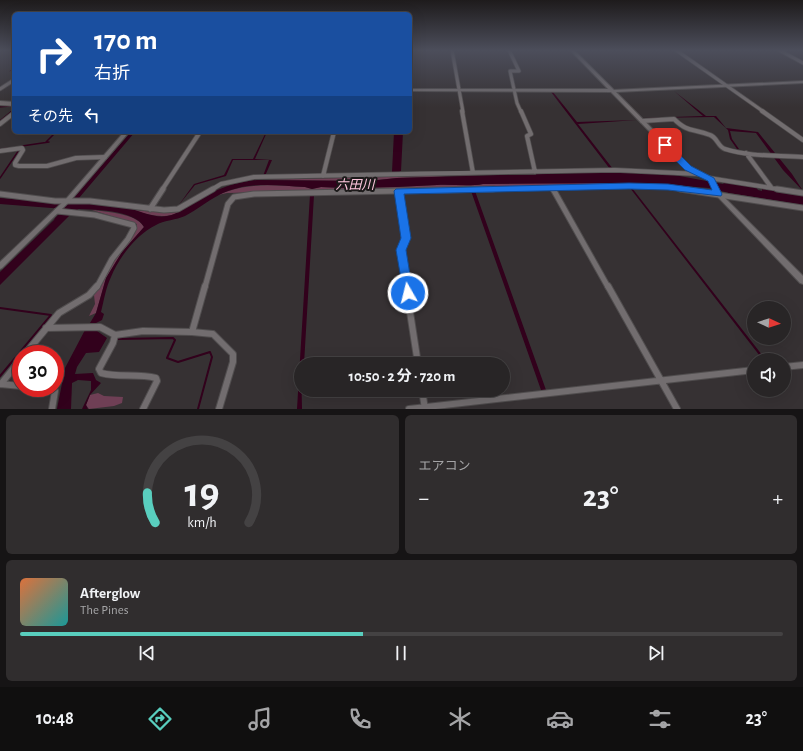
<!DOCTYPE html>
<html lang="ja">
<head>
<meta charset="utf-8">
<style>
  :root { --surface:#282526; --page:#302d2e; --text:#f1f3f6; --muted:#a5a5a7; --line:#444243; --accent:#59cebe }
  body { margin:0; font-family:"Alegreya Sans","Noto Sans JP",sans-serif; background:var(--page); color:var(--text); height:100vh; display:flex; flex-direction:column; font-size:15px; white-space:nowrap }
  * { box-sizing:border-box; margin:0 }
  p { font-size:13px; color:var(--muted) }
  .icon { flex:none; width:22px; height:22px; fill:none; stroke:currentColor; stroke-width:2; stroke-linecap:round; stroke-linejoin:round }
  .map { position:relative; height:409px; overflow:hidden }
  .side { display:flex; flex-direction:column; gap:6px; padding:6px; background:#161415; flex:1 }
  .side>* { flex:none }
  .banner { position:absolute; left:12px; top:12px; width:400px; height:122px; border-radius:6px; box-shadow:0 4px 16px #0002,0 0 0 1px var(--line); background:#1a4fa0; color:#fff; overflow:hidden }
  .needle { width:26px; rotate:94deg }
  .buttons { position:absolute; left:747px; top:301px; display:grid; gap:8px }
  .buttons a { display:grid; place-items:center; width:44px; height:44px; border-radius:50%; background:var(--surface); box-shadow:0 4px 16px #0002,0 0 0 1px var(--line); font-size:20px }
  .speed { position:absolute; left:12px; top:345px; display:flex; gap:8px; font-size:20px; font-weight:700; text-align:center }
  .speed>* { display:grid; place-content:center; width:52px; height:52px; border-radius:50%; background:var(--surface); box-shadow:0 4px 16px #0002,0 0 0 1px var(--line); line-height:1 }
  .speed .limit { border:6px solid #d22; background:#fff; color:#111 }
  .pin { position:absolute; display:grid; place-items:center; width:34px; height:34px; color:#fff; margin:-17px; border-radius:8px; box-shadow:0 2px 6px #0006 }
  .me { position:absolute; width:44px; margin:-22px; rotate:352deg; stroke-linejoin:round; filter:drop-shadow(0 0 3px #0008) }
  .turn { display:flex; align-items:center; gap:14px; height:84px; padding:0 16px; font-size:18px }
  .turn .icon { width:52px; height:52px; stroke-width:2.5 }
  .turn b { display:block; font-size:28px; line-height:34px }
  .then { display:flex; align-items:center; height:38px; padding:0 16px; background:#0003; gap:8px; font-size:15px }
  .big { font-size:30px; font-weight:700; line-height:1.1 }
  .side .tile { flex:1; display:flex; flex-direction:column; justify-content:center; gap:6px; min-width:0; padding:0 14px; border-radius:6px; background:var(--page) }
  .side .dial { align-items:center; gap:0 }
  .dial svg { height:104px; overflow:visible; fill:none; stroke:var(--line); stroke-width:7; stroke-linecap:round; text-anchor:middle }
  .dial text { fill:var(--text); stroke:none }
  .song { display:flex; align-items:center; gap:12px }
  .cover { width:48px; height:48px; border-radius:6px; background:linear-gradient(135deg,hsl(20 70% 55%),hsl(180 70% 35%)) }
  .played { height:4px; border-radius:2px; background:linear-gradient(90deg,var(--accent) 45%,var(--line) 45%) }
  .keys { display:flex; justify-content:space-around; direction:ltr }
  .heat { display:flex; justify-content:space-between; align-items:center; font-size:22px; direction:ltr }
  .side .tiles { flex:1; display:grid; gap:6px; grid-template-columns:1fr 1fr }
  .tile:last-child { grid-column:span 2 }
  .trip { position:absolute; left:294px; top:357px; width:216px; height:40px; border-radius:20px; background:var(--surface); box-shadow:0 4px 16px #0002,0 0 0 1px var(--line); font-weight:700; line-height:40px; text-align:center }
  .tabs { display:flex; height:64px; justify-content:space-around; align-items:center; background:#100f0f; color:var(--muted) }
  .tabs .icon { width:28px; height:28px }
  .tabs .on { color:var(--accent) }
  .tabs b { font-size:18px; color:var(--text) }
  .map>svg:first-child { display:block }
  .green { fill:#6f3f55 }
  .water { fill:#32011c }
  .lines { fill:none; stroke-linecap:round; stroke-linejoin:round }
  .stream-far2 { stroke:#32011c; stroke-width:1 }
  .stream-far1 { stroke:#32011c; stroke-width:1.5 }
  .stream { stroke:#32011c; stroke-width:2 }
  .river { fill:#32011c; fill-rule:evenodd }
  .minor-far3-casing { stroke:#504d4e; stroke-width:4.5 }
  .minor-far2-casing { stroke:#504d4e; stroke-width:5.5 }
  .minor-far1-casing { stroke:#504d4e; stroke-width:7 }
  .minor-casing { stroke:#504d4e; stroke-width:8 }
  .tertiary-casing { stroke:#504d4e; stroke-width:2 }
  .secondary-casing { stroke:#504d4e; stroke-width:2 }
  .minor-far3 { stroke:#726d6f; stroke-width:3 }
  .minor-far2 { stroke:#726d6f; stroke-width:4 }
  .minor-far1 { stroke:#726d6f; stroke-width:5 }
  .minor { stroke:#726d6f; stroke-width:6 }
  .tertiary { fill:#726d6f; fill-rule:evenodd }
  .secondary { fill:#726d6f; fill-rule:evenodd }
  .route { fill:#1a73e8; stroke:#114b97 }
  .labels { text-anchor:middle; dominant-baseline:central; stroke-width:4; stroke-linejoin:round; paint-order:stroke }
  .water-label { font-size:13px; font-style:italic; fill:#fec6dd; stroke:#1c1a1a }
</style>
</head>
<body>
<div class="map">
<svg width="803" height="409" viewBox="0 0 803 409">
  <rect width="100%" height="100%" fill="#363133"/>
  <path class="green" d="M512 174 397 178 368 181 263 180Z
    M593 182 646 183 227 193 218 195C249 182 272 185 305 187L312 189 321 187C360 189 398 187 437 185 452 184 468 187 483 184Z
    M184 209C167 221 150 215 132 210L169 213Z
    M92 210C106 212 136 213 144 227L122 252 106 278 96 313 89 316 95 304 94 295 114 260 135 233 137 224Z
    M98 393 104 396 123 397 122 403 114 406 89 409 86 405 90 395Z"/>
  <path class="water" d="M674 91 706 116H716L726 128 758 132 792 174 803 191 783 170 756 133 730 131 732 139 739 149H737L730 139 728 130 714 117 642 118 703 116Z
    M551 92H553L577 122 637 120 578 124 613 169H610Z
    M131 132H135L79 198H73Z
    M266 132H267L255 159 272 160 265 176H263L269 160H233L226 176 195 185 178 206 194 184 224 175 232 159H253Z
    M394 132H403L401 171 397 173 392 172Z
    M613 172 674 175 723 184 725 182 756 187 758 190 762 191V188L803 195V205L729 193 709 188 646 183 483 184C468 187 452 184 437 185 398 187 360 189 321 187L312 189 305 187C276 185 246 181 219 195 207 201 197 210 185 216 176 220 165 220 156 225 137 234 119 257 111 277 106 287 104 300 101 312L104 314 102 320 96 323H90L96 313 106 278 122 252 144 227C134 208 83 209 64 209L69 203C90 204 110 205 131 209 143 212 154 218 167 216 180 214 188 205 199 199 217 189 236 182 257 180L368 181 397 178Z
    M630 188H632L766 360H763Z
    M471 191H475L546 390H541Z
    M310 195H314L304 364H301L302 409H297Z
    M65 214 70 215 0 285V272L54 220 55 218 58 215Z
    M85 330 97 331 107 338 99 352 86 353 77 367 75 374 93 373 96 380 101 383 90 395 86 405 88 409H82L91 390V381L78 380 72 383 71 409H57L65 368Z"/>
  <g class="lines">
    <path class="stream-far2" d="M10 71 14 68
      M0 107 14 106
      M11 112 14 110"/>
    <path class="stream-far1" d="M0 121 12 111
      M46 142 56 132
      M22 146 49 142
      M0 149 10 148
      M0 178 19 150"/>
    <path class="stream" d="M0 308 51 315 0 376
      M118 339 173 338 175 340 167 358 178 362 210 352 212 357 198 409"/>
    <path class="river" d="M0 198 77 204 82 207 77 210 0 204Z"/>
    <g class="minor-far3-casing">
      <path id="minor-far3" d="M452 50 463 112
        M509 50 519 71H510L517 103 521 112
        M676 50 764 112
        M779 50 803 63
        M0 89 14 80"/>
    </g>
    <g class="minor-far2-casing">
      <path id="minor-far2" d="M462 111 473 173
        M521 111 531 134 527 136 535 172
        M762 111 803 140
        M642 121 674 119C688 133 693 128 710 135 717 137 718 147 725 149 750 157 778 155 803 157
        M0 124 14 113
        M0 151 22 148 23 150 15 163V165L19 166H47L76 158 105 157
        M746 153 771 187
        M323 176 334 132
        M709 178 784 190
        M552 188 553 190
        M162 190 200 132
        M211 190 221 184 254 177 615 170 699 174
        M446 190 629 186 668 187 687 190"/>
    </g>
    <g class="minor-far1-casing">
      <path id="minor-far1" d="M553 189 608 287
        M680 189 803 208
        M777 189 803 193
        M399 191 406 238 401 250 407 287
        M0 194 55 201H90L164 210 178 209 213 189
        M150 209 163 189
        M57 211 95 215 133 225 134 228 128 239 112 259 97 287
        M205 287 228 204 234 197 254 194 493 189"/>
    </g>
    <g class="minor-casing">
      <path id="minor" d="M205 286 192 332 213 334 233 354V362L219 409
        M406 286 418 364
        M608 286 677 409
        M46 328 100 327 115 335 143 331 192 332
        M115 335 113 343 99 369 101 373C119 378 138 373 156 378L157 381 143 409
        M25 354 59 313 89 295 97 286
        M784 367 803 365
        M0 384 21 386
        M1 384 21 359
        M43 388 55 391 52 409
        M422 390 425 409
        M409 409 754 370"/>
    </g>
    <g class="tertiary-casing">
      <path id="tertiary" d="M803 81V83L616 92 690 167 713 178 720 193 803 276V284L800 283 716 195 709 180 686 169 610 91 612 90Z
        M124 132H129L70 201 2 268 0 269V262L66 199Z"/>
    </g>
    <g class="secondary-casing">
      <path id="secondary" d="M570 50H574L614 90V92L410 91V89H608Z
        M0 101 14 102V106L0 105Z"/>
    </g>
    <use href="#minor-far3" class="minor-far3"/>
    <use href="#minor-far2" class="minor-far2"/>
    <use href="#minor-far1" class="minor-far1"/>
    <use href="#minor" class="minor"/>
    <use href="#tertiary" class="tertiary"/>
    <use href="#secondary" class="secondary"/>
  </g>
  <linearGradient id="sky" x2="0" y2="1"><stop stop-color="#1e1b1c"/><stop offset="0.47" stop-color="#4c4e5b"/><stop offset="1" stop-color="#4c4e5b" stop-opacity="0"/></linearGradient>
  <rect width="803" height="107" fill="url(#sky)"/>
  <path class="route" d="M662 143H668L691 166 714 178 722 194 721 196 668 190 629 189 404 194 411 238 406 250 413 293 412 296H404L396 250 401 238 394 191 396 189 629 183 668 184 712 190 708 181 685 170 662 147Z"/>
  <g class="labels">
    <g class="water-label">
      <text x="355" y="185">六田川</text>
    </g>
  </g>
</svg>
<div class="buttons">
<a><svg class="needle" viewBox="-14 -14 28 28"><path d="M0-13l5 13h-10z" fill="#e53935"/><path d="M0 13l5-13h-10z" fill="#a5a5a7"/></svg></a>
<a><svg class="icon" aria-label="sound" viewBox="0 0 24 24"><path d="M4 9h4l5-4v14l-5-4H4zM17 9q2 3 0 6"/></svg></a>
</div>
<div class="speed"><div class="limit">30</div></div>
<div class="pin" style="left:665px;top:145px;background:#d93025"><svg class="icon" aria-label="arrive" viewBox="0 0 24 24"><path d="M6 21V4h12l-3 4 3 4H6"/></svg></div>
<svg class="me" style="left:408px;top:293px" viewBox="-20 -20 40 40"><circle r="17" fill="#1a73e8" stroke="#fff" stroke-width="3"/><path d="M0-11L8 9 0 5-8 9z" fill="#fff"/></svg>
<div class="trip">10:50 · 2 分 · 720 m</div>
<div class="banner">
<div class="turn"><svg class="icon" aria-label="right" viewBox="0 0 24 24"><path d="M7 20v-9h11M14 6l5 5-5 5"/></svg><div><b>170 m</b>右折</div></div>
<div class="then">その先<svg class="icon" aria-label="left" viewBox="0 0 24 24"><path d="M17 20v-9H6M10 6l-5 5 5 5"/></svg></div>
</div>
</div>
<section class="side">
<div class="tiles">
<div class="tile dial"><svg viewBox="0 0 100 80">
<path d="M14 69A42 42 0 1 1 86 69"/>
<path d="M14 69A42 42 0 0 1 8 46" stroke="#59cebe"/>
<text x="50" y="56" font-size="32" font-weight="700">19</text>
<text x="50" y="72" font-size="11">km/h</text>
</svg></div>
<div class="tile"><p>エアコン</p>
<div class="heat"><a>−</a><b class="big">23°</b><a>+</a></div>
</div>
<div class="tile">
<div class="song"><i class="cover"></i><div><b>Afterglow</b><p>The Pines</p></div></div>
<div class="played"></div>
<div class="keys"><svg class="icon" aria-label="previous" viewBox="0 0 24 24"><path d="M18 5L8 12l10 7zM5 5v14"/></svg><svg class="icon" aria-label="pause" viewBox="0 0 24 24"><path d="M8 5v14M16 5v14"/></svg><svg class="icon" aria-label="next" viewBox="0 0 24 24"><path d="M6 5l10 7-10 7zM19 5v14"/></svg></div>
</div>
</div>
</section>
<nav class="tabs">
<b>10:48</b>
<svg class="icon on" aria-label="directions" viewBox="0 0 24 24"><path d="M12 3l9 9-9 9-9-9zM9 14v-3h6M13 9l2 2-2 2"/></svg>
<svg class="icon" aria-label="music" viewBox="0 0 24 24"><path d="M9 18V5l10-2v13"/><circle cx="6" cy="18" r="3"/><circle cx="16" cy="16" r="3"/></svg>
<svg class="icon" aria-label="phone" viewBox="0 0 24 24"><path d="M5 4h4l2 5-3 2q2 4 5 5l2-3 5 2v4C11 20 4 13 5 4z"/></svg>
<svg class="icon" aria-label="climate" viewBox="0 0 24 24"><path d="M12 3v18M4 7l16 10M4 17L20 7"/></svg>
<svg class="icon" aria-label="car" viewBox="0 0 24 24"><path d="M5 17H2v-5l4-1 3-4h7l3 4 3 1v5h-3M9 17h6M6 11h13"/><circle cx="7" cy="17" r="2"/><circle cx="17" cy="17" r="2"/></svg>
<svg class="icon" aria-label="filters" viewBox="0 0 24 24"><path d="M4 7h16M4 17h16"/><circle cx="9" cy="7" r="2"/><circle cx="15" cy="17" r="2"/></svg>
<b>23°</b>
</nav>
</body>
</html>
